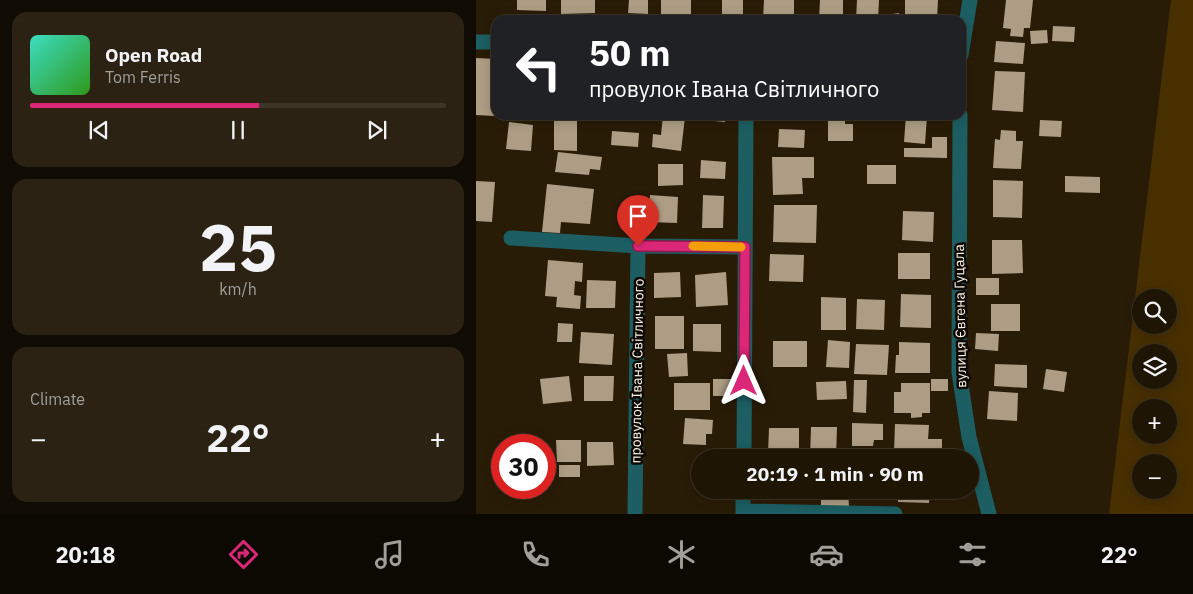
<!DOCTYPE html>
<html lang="en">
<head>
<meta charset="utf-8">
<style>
  :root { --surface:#1f1505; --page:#2c2213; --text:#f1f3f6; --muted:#a19f9a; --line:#3c3427; --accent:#db2777 }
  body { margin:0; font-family:"IBM Plex Sans",sans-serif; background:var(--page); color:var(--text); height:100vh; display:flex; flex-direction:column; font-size:19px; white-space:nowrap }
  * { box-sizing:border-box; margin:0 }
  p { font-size:16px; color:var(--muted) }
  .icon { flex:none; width:28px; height:28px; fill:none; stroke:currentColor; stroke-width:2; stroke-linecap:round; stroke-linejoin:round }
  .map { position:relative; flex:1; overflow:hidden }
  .sheet { display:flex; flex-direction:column; gap:12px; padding:12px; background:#110c03; width:476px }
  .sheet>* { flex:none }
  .hud { position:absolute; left:15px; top:15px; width:475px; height:105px; border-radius:15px; box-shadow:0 2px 12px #0003,0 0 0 1px var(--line); background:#202124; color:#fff; overflow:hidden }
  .tools { position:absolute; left:656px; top:289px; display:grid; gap:10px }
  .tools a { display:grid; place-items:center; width:45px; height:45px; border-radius:50%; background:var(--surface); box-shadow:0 2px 12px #0003,0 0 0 1px var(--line); font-size:25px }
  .speed { position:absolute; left:15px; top:434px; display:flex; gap:10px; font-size:25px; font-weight:700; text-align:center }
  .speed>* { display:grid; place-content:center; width:65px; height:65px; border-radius:50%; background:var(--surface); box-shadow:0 2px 12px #0003,0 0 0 1px var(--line); line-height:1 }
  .speed .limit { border:8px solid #d22; background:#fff; color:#111 }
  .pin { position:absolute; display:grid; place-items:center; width:42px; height:42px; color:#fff; margin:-51px -21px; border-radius:50% 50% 50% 0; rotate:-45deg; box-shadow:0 0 5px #0007 }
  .pin .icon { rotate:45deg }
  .me { position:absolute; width:55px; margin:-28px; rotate:0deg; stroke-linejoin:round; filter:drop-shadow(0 0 4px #0008) }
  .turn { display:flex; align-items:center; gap:18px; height:105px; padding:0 15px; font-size:22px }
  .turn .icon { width:65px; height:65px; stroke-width:2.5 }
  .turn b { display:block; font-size:35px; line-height:42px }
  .big { font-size:38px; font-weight:800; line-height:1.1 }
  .sheet .tile { flex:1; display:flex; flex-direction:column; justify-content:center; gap:8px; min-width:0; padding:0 18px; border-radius:15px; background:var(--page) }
  .sheet .dial { align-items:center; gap:0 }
  .dial b { font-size:65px; line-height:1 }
  .song { display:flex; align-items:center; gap:15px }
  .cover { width:60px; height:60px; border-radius:8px; background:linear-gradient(135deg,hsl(170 70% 55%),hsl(110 70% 35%)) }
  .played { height:5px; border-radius:2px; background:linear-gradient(90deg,var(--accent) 55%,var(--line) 55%) }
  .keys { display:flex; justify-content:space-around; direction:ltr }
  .heat { display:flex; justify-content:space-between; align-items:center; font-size:28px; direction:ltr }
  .trip { position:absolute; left:215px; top:449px; width:288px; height:50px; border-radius:25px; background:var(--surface); box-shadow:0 2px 12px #0003,0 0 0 1px var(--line); font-weight:800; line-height:50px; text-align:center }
  .tabs { display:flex; height:80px; justify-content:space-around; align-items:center; background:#0c0802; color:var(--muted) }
  .tabs .icon { width:35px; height:35px }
  .tabs .on { color:var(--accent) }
  .tabs b { font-size:22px; color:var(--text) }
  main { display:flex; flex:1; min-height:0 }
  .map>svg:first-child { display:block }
  .green { fill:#472f00; fill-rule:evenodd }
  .building { fill:#ad9d84 }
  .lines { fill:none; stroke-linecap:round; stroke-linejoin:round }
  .minor { stroke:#1c5e62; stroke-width:15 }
  .route-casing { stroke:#8e194d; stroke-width:12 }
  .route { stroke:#db2777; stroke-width:9 }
  .slow { stroke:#f59e0b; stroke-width:9 }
  .labels { text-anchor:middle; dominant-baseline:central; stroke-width:5; stroke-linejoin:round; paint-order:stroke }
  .street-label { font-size:14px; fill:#fcf4e6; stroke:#0d0802 }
</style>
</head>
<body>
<main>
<section class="sheet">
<div class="tile">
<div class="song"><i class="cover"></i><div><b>Open Road</b><p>Tom Ferris</p></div></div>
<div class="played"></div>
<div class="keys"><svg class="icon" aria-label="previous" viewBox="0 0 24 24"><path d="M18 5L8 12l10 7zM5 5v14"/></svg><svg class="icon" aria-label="pause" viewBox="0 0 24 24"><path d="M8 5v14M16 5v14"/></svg><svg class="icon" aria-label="next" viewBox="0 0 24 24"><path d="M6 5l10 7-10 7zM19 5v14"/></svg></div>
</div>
<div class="tile dial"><b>25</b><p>km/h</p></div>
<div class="tile"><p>Climate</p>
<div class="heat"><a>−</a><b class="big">22°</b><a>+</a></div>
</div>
</section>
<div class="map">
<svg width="717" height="514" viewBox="0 0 717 514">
  <rect width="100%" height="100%" fill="#291c07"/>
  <path class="green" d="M695 0H717V514H633ZM665 298H692V325H665ZM665 352H692V380H665ZM665 408H692V435H665ZM665 462H692V490H665Z"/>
  <path class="building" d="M41 0H70V11L41 10Z
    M85 0H119V13L85 14Z
    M153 0H172V14L152 13Z
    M185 0H215V18L185 17Z
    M246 0H267V17H246Z
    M288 0H318V19H287Z
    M344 0H367V20L343 19Z
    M381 0H403L402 20H380Z
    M429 0H462L461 20H429Z
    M530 0H557L554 28H548L547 37 534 36 535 29 527 28Z
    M423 13V20H411V15Z
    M577 26 599 27 598 42 576 41Z
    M571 30 572 43 555 44 554 31Z
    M520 41 549 43 547 64 518 62Z
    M0 58 20 59 18 116 0 115Z
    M519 71 549 72 547 112 516 110Z
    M78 115H101V151L78 150Z
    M187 115 209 117 205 151 176 147 177 134 185 135Z
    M229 115H250L249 122 228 120Z
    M430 115 451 116 449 144 428 142Z
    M352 120 369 121V124H377V141H352Z
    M564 120 586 121 585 137 563 136Z
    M33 122 57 125 55 151 30 149Z
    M303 129 329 130 328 148 302 147Z
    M525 130 540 131V141H547L545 169 517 168 519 139 524 140Z
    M136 131 163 133 162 147 135 145Z
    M456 137H471V158L428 157V148H456Z
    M82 152 126 157 124 170 114 169 113 175 79 172Z
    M296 157H338V178H326L327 194 297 195Z
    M225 160 250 162 249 179 224 178Z
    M182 164H207V185L182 186Z
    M391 165H420V184H391Z
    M589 176 624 177V193L589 192Z
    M517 180 547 181 546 218 517 217Z
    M0 181 19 182 16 222 0 221Z
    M71 184 118 189 114 224 85 222 84 233 66 232Z
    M174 195 202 197 201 223 172 222Z
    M227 195 248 196 247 228H226Z
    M298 205H341L340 243 297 242Z
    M427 211 458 212 457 242 426 240Z
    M516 240H546L547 273 516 274Z
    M422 253H454V279H422Z
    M294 254 328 255 327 282 293 281Z
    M72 260 107 263 106 282 99 281 98 295 105 296 104 309 80 307 81 297 69 296Z
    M204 272 205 297 178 298V273Z
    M250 272 252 305 220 307 219 275Z
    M500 278H523V295H500Z
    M111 280 140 281 139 308H110Z
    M425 294 455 295V328L424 327Z
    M345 297 370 298V330H345Z
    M381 299 409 300 408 330 380 329Z
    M515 304H544V331H515Z
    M179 316H208V349H179Z
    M82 323 97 324 96 342H81Z
    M217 324H245V352L217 351Z
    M105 332 138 334 136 365 103 363Z
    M500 333 523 334 522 351 499 349Z
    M352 340 374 342 373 368 350 367Z
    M297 341H331V367H297Z
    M423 342 454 343V373H419L420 355H423Z
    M380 344 413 345 411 375 378 374Z
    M211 353 212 376 193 377 191 354Z
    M519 364 551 365V388L518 386Z
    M570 369 591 372 588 392 567 389Z
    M93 376 96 401 67 404 64 379Z
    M108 376H138L137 401H108Z
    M237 379H258V396H237Z
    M455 379H472V391H455Z
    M378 380H391L390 413 377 412Z
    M370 381 371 399 341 400 340 382Z
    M198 383H234V410H198Z
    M425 383H454V413H446V417L435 418V413H418V392H425Z
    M513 391 542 393 541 421 511 419Z
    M209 418 237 420 236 434H230V445L207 444Z
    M376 423 407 424V440H398L397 446H376Z
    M419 424 453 425 452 439H466V453L418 452Z
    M335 427H361L360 458H334Z
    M293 428H323V455L292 454Z
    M80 440H105V462H81Z
    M111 442H137L138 465 111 466Z
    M83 465H104V477H83Z
    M275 490H334V493H275Z
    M351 490H372L373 507 345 510V500H352Z
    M422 490H454L453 503 422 502Z"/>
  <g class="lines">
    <path class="minor" d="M0 42H20
      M485 55 494 0
      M484 115 483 372 493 437 513 514
      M35 238 162 246
      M268 458 270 115
      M267 511 419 514
      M159 514 162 246 269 247
      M267 514V490"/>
  </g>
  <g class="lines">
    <g class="route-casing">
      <path id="route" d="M162 246 269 247 268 381"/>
    </g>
    <use href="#route" class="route"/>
    <path class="slow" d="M217 246 265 247"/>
  </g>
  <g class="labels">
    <g class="street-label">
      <text transform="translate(484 316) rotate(-91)">вулиця Євгена Гуцала</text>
      <text transform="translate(161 371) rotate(-89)">провулок Івана Світличного</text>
    </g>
  </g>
</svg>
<div class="tools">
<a><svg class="icon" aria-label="search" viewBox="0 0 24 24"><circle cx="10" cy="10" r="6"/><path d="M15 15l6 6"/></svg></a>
<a><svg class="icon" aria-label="layers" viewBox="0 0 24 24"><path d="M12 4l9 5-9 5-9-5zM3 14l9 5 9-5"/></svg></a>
<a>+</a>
<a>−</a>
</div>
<div class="speed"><div class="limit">30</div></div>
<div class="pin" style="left:162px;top:246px;background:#d93025"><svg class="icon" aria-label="arrive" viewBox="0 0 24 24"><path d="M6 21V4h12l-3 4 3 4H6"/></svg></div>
<svg class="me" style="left:268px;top:381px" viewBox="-20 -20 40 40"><path d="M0-17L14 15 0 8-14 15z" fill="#db2777" stroke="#fff" stroke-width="4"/></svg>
<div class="trip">20:19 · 1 min · 90 m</div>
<div class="hud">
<div class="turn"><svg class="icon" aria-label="left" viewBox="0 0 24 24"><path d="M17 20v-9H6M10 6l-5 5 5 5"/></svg><div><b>50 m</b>провулок Івана Світличного</div></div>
</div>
</div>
</main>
<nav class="tabs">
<b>20:18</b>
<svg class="icon on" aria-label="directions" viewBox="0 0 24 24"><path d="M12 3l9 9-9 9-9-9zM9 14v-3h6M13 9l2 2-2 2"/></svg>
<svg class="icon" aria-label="music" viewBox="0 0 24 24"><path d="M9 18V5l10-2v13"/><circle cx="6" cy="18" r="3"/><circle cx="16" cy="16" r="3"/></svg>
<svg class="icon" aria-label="phone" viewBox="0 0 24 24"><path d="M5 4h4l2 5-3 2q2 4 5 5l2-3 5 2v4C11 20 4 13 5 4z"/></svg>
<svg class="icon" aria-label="climate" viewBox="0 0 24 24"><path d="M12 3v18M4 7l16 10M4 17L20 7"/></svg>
<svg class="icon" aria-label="car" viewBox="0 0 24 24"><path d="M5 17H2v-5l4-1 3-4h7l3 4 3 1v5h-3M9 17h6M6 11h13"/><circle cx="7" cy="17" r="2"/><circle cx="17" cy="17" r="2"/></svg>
<svg class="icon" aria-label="filters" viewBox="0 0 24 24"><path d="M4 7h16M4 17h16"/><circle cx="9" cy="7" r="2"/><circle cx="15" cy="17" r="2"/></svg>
<b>22°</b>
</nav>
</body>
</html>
